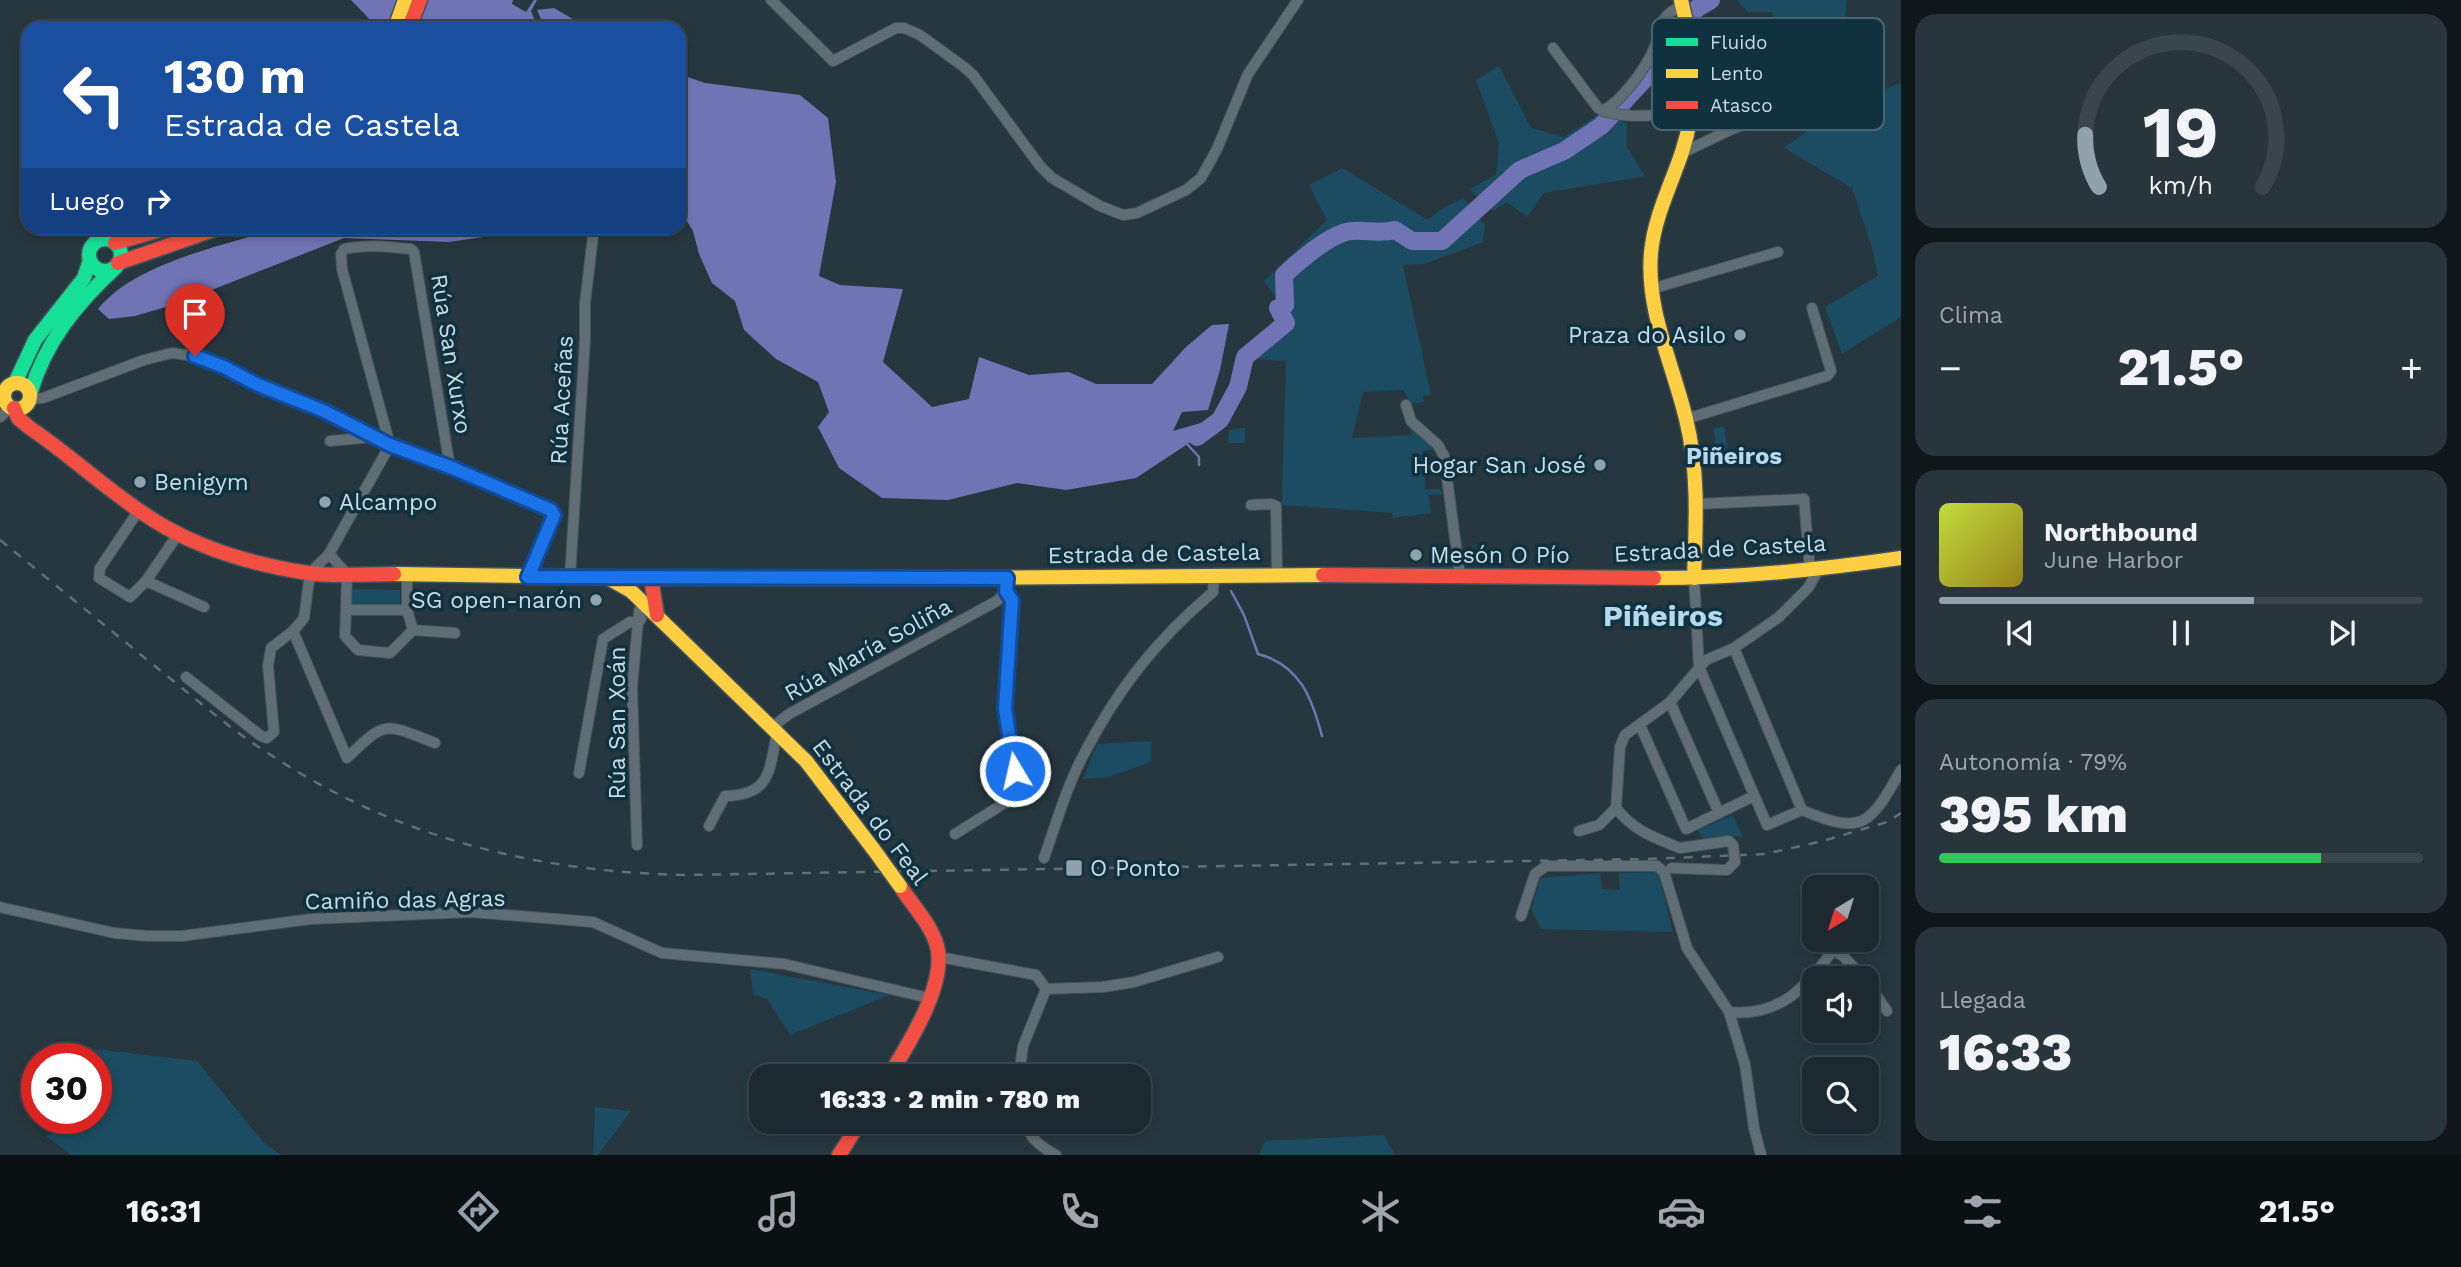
<!DOCTYPE html>
<html lang="es">
<head>
<meta charset="utf-8">
<style>
  :root { --surface:#1c2930; --page:#29353c; --text:#f1f3f6; --muted:#a0a6ab; --line:#3a454c; --accent:#90a2ab }
  body { margin:0; font-family:"Work Sans",sans-serif; background:var(--page); color:var(--text); height:100vh; display:flex; flex-direction:column; font-size:26px; white-space:nowrap }
  * { box-sizing:border-box; margin:0 }
  p { font-size:23px; color:var(--muted) }
  .icon { flex:none; width:38px; height:38px; fill:none; stroke:currentColor; stroke-width:2; stroke-linecap:round; stroke-linejoin:round }
  .map { position:relative; flex:1; overflow:hidden }
  .panel { display:flex; flex-direction:column; gap:14px; padding:14px; background:#0f171a; width:560px }
  .panel>* { flex:none }
  .guide { position:absolute; left:21px; top:21px; width:665px; height:214px; border-radius:21px; box-shadow:0 4px 10px #0003,0 0 0 2px var(--line); background:#1a4fa0; color:#fff; overflow:hidden }
  .needle { width:46px; rotate:218deg }
  .fabs { position:absolute; left:1802px; top:875px; display:grid; gap:14px }
  .fabs a { display:grid; place-items:center; width:77px; height:77px; border-radius:14px; background:var(--surface); box-shadow:0 4px 10px #0003,0 0 0 2px var(--line); font-size:35px }
  .speed { position:absolute; left:21px; top:1043px; display:flex; gap:14px; font-size:35px; font-weight:700; text-align:center }
  .speed>* { display:grid; place-content:center; width:91px; height:91px; border-radius:50%; background:var(--surface); box-shadow:0 4px 10px #0003,0 0 0 2px var(--line); line-height:1 }
  .speed .limit { border:10px solid #d22; background:#fff; color:#111 }
  .pin { position:absolute; display:grid; place-items:center; width:60px; height:60px; color:#fff; margin:-72px -30px; border-radius:50% 50% 50% 0; rotate:-45deg; box-shadow:0 0 7px #0007 }
  .pin .icon { rotate:45deg }
  .me { position:absolute; width:77px; margin:-38px; rotate:351deg; stroke-linejoin:round; filter:drop-shadow(0 0 5px #0008) }
  .turn { display:flex; align-items:center; gap:24px; height:147px; padding:0 28px; font-size:32px }
  .turn .icon { width:91px; height:91px; stroke-width:2.5 }
  .turn b { display:block; font-size:49px; line-height:60px }
  .then { display:flex; align-items:center; height:66px; padding:0 28px; background:#0003; gap:14px; font-size:26px }
  .big { font-size:52px; font-weight:800; line-height:1.1 }
  .panel .card { flex:1; display:flex; flex-direction:column; justify-content:center; gap:10px; min-width:0; padding:0 24px; border-radius:21px; background:var(--page) }
  .panel .dial { align-items:center; gap:0 }
  .dial svg { height:182px; overflow:visible; fill:none; stroke:var(--line); stroke-width:7; stroke-linecap:round; text-anchor:middle }
  .dial text { fill:var(--text); stroke:none }
  .song { display:flex; align-items:center; gap:21px }
  .cover { width:84px; height:84px; border-radius:10px; background:linear-gradient(135deg,hsl(70 70% 55%),hsl(50 70% 35%)) }
  .played { height:7px; border-radius:4px; background:linear-gradient(90deg,var(--accent) 65%,var(--line) 65%) }
  .keys { display:flex; justify-content:space-around; direction:ltr }
  .heat { display:flex; justify-content:space-between; align-items:center; font-size:38px; direction:ltr }
  .charge { height:10px; border-radius:5px; background:linear-gradient(90deg,#34c759 79%,var(--line) 0) }
  .trip { position:absolute; left:749px; top:1064px; width:402px; height:70px; border-radius:21px; background:var(--surface); box-shadow:0 4px 10px #0003,0 0 0 2px var(--line); font-weight:800; line-height:70px; text-align:center }
  .tab-bar { display:flex; height:112px; justify-content:space-around; align-items:center; background:#0b1013; color:var(--muted) }
  .tab-bar .icon { width:49px; height:49px }
  .tab-bar .active { color:var(--accent) }
  .tab-bar b { font-size:32px; color:var(--text) }
  main { display:flex; flex:1; min-height:0 }
  .map>svg:first-child { display:block }
  .green { fill:#1c4c61 }
  .water { fill:#7174b4 }
  .lines { fill:none; stroke-linecap:round; stroke-linejoin:round }
  .stream { stroke:#7174b4; stroke-width:2.5 }
  .river { stroke:#7174b4; stroke-width:18 }
  .street-casing { stroke:#44535a; stroke-width:12 }
  .fast-casing { stroke:#44535a; stroke-width:17 }
  .slow-casing { stroke:#44535a; stroke-width:17 }
  .jam-casing { stroke:#44535a; stroke-width:17 }
  .street { stroke:#616d74; stroke-width:10 }
  .fast { stroke:#16e098; stroke-width:14 }
  .slow { stroke:#ffcf43; stroke-width:14 }
  .jam { stroke:#f24e42; stroke-width:14 }
  .rail { stroke:#626e74; stroke-width:2.5; stroke-dasharray:9 9; stroke-linecap:butt }
  .street-bridge-casing { stroke:#44535a; stroke-width:12; stroke-linecap:butt }
  .slow-bridge-casing { stroke:#44535a; stroke-width:17; stroke-linecap:butt }
  .street-bridge { stroke:#616d74; stroke-width:10 }
  .slow-bridge { stroke:#ffcf43; stroke-width:14 }
  .route-casing { stroke:#114b97; stroke-width:18 }
  .route { stroke:#1a73e8; stroke-width:12 }
  .poi-dot { fill:#90a2ab; stroke:#103140; stroke-width:2.5 }
  .labels { text-anchor:middle; dominant-baseline:central; stroke-width:7; stroke-linejoin:round; paint-order:stroke }
  .poi-label { font-size:23px; fill:#c9dbe4; stroke:#103140; text-anchor:start }
  .street-label { font-size:23px; fill:#c9dbe4; stroke:#103140 }
  .neighbourhood-label { font-size:24px; font-weight:bold; fill:#b6daed; stroke:#103140 }
  .district-label { font-size:30px; font-weight:bold; fill:#b6daed; stroke:#103140 }
  .key { fill:#103140; stroke:#486471; stroke-width:2 }
  .key-label { font-size:19px; fill:#c9dbe4 }
</style>
</head>
<body>
<main>
<div class="map">
<svg width="1901" height="1155" viewBox="0 0 1901 1155">
  <rect width="100%" height="100%" fill="#263740"/>
  <path class="green" d="M1737 0H1847L1840 81 1805 91 1772 12H1748Z
    M1499 66 1531 128 1564 137 1597 115 1627 123V147L1645 176 1544 193 1527 217 1507 202 1492 211 1469 189 1496 175 1499 143 1476 80Z
    M1901 83V317L1842 354 1825 307 1878 276 1872 248 1852 188 1784 148 1845 103Z
    M1342 168 1428 220 1440 210 1463 198 1485 225 1483 242 1425 264 1403 265 1431 395 1423 396 1424 402 1411 404 1403 390 1363 392 1352 438 1412 435 1407 421 1437 449 1422 451 1424 468 1439 467 1438 473H1425V489H1440L1443 494 1428 495 1431 513 1393 518 1392 513 1283 505 1281 502 1282 499 1286 361 1255 359 1284 331 1287 314 1264 281 1327 220 1309 185Z
    M1724 426 1729 456H1718L1713 429Z
    M1245 428V443H1228L1229 430Z
    M350 589 400 590V605L350 604Z
    M1151 741V762L1109 777 1083 779 1097 744Z
    M1733 815 1743 837 1724 836 1704 840 1698 830Z
    M1658 872 1673 932 1541 929 1531 909 1541 878 1600 873 1602 889 1620 890 1619 873Z
    M750 969 890 995 790 1035 767 999 753 994Z
    M95 1049 197 1061 262 1141 281 1155H71L46 1136 88 1118H96V1115L102 1112Z
    M595 1107 631 1111 598 1155H593Z
    M1384 1135 1395 1155H1259L1265 1141Z"/>
  <path class="water" d="M351 0H513L512 4 526 12 534 0H537L531 11 538 28H378Z
    M554 8 588 28H545L537 10Z
    M679 74 705 83 800 95 828 118 836 182 819 276 840 285 903 289 883 362 932 407 969 399 979 357 1029 375 1069 372 1096 384H1152L1186 347 1212 325 1229 324 1220 370 1208 410 1182 412 1173 431 1211 420 1215 426 1136 478 1066 490 1017 483 948 500 882 498 839 468 818 427 829 412 818 382 776 359 744 330 735 301 712 283 699 254 693 231 679 208Z
    M280 228H499L490 236 449 242 344 238 176 304 135 316 109 319 98 309C135 263 224 245 280 228Z"/>
  <g class="lines">
    <path class="stream" d="M1188 445 1199 457V465
      M1231 591 1244 615 1258 654C1300 665 1312 698 1322 736"/>
    <path class="river" d="M1197 437 1220 420 1238 387 1245 357 1286 323 1278 308 1285 305 1284 275C1298 262 1332 232 1352 231 1367 230 1380 234 1395 230L1412 241H1442L1520 170 1564 151 1601 126 1654 69 1696 9 1711 0"/>
    <g class="street-casing">
      <path id="street" d="M771 0 833 61 896 28H904L920 35 964 67 973 75 1040 166 1052 178 1100 206 1123 215 1137 213 1186 190 1201 178 1217 149 1248 74 1298 0
        M1553 48 1598 108C1618 121 1668 114 1692 113
        M1603 111C1622 100 1641 74 1651 55 1663 34 1654 17 1682 6
        M1682 153 1734 128 1794 110
        M1651 289 1778 252
        M30 399 43 398 144 360 172 353 195 356 224 367 256 384 324 411 390 445 450 467 551 511 554 515 528 577
        M1406 405 1411 421 1438 445 1444 456 1460 576
        M0 417 11 407
        M1686 419 1827 376 1831 371 1812 308
        M330 441 373 437
        M1697 504 1804 499 1810 571
        M1251 505 1271 504 1276 506 1277 575
        M139 510 100 568 99 578 130 597 146 581 178 534
        M329 554 347 574 346 610H407V576
        M570 576 585 340V303L594 228
        M1694 578 1699 667 1767 825 1802 810 1734 648
        M146 581 204 607
        M346 610 345 636 358 650 390 653 413 630
        M407 610 413 630 455 633
        M186 677 261 736 267 738 274 732 268 666 271 648 293 631
        M1670 702 1719 813
        M1640 725 1686 829 1754 796
        M772 727 789 714 997 601 1006 591 1007 578
        M435 743C384 723 386 720 347 758L293 631 304 618 310 573 329 554 390 445 342 269 341 254 344 249C365 244 391 247 411 249L414 252 450 467
        M579 773 603 639 630 622 638 623 641 619
        M1802 810C1863 836 1870 825 1901 770
        M709 826 725 796C771 795 769 771 777 733
        M1579 831 1599 825 1616 808
        M955 834 1019 794 1005 709 1012 600 1006 591
        M637 845 632 687 639 611 644 603
        M1680 848C1653 837 1634 831 1616 808L1620 747 1625 735 1670 702 1706 660 1734 648 1779 617 1808 588 1819 569
        M1044 858C1056 824 1066 788 1083 756 1117 690 1156 640 1213 592L1214 577
        M1664 872 1687 948 1729 1012 1745 1065 1754 1128 1761 1155
        M0 907 114 933 148 936H182L311 919 471 912 593 922 662 953 784 964 929 998
        M1521 916 1535 874 1546 866H1657L1664 872
        M939 957 1036 975 1046 989 1023 1046 1019 1076
        M1867 982 1887 1011
        M1046 989 1103 987 1134 982 1218 957
        M1729 1012C1779 1017 1806 988 1833 950L1843 956 1864 978
        M1025 1122C1030 1139 1040 1146 1056 1155"/>
    </g>
    <g class="fast-casing">
      <path id="fast" d="M89 255a16 16 0 1 1 32 0a16 16 0 1 1-32 0Z
        M15 383 35 340 84 278 90 260
        M30 394C45 342 77 303 116 267
        M667 578H960"/>
    </g>
    <g class="slow-casing">
      <path id="slow" d="M1681 0C1694 51 1699 101 1682 152 1671 185 1654 218 1651 253 1646 311 1673 364 1686 419 1699 471 1696 525 1694 578
        M395 28 405 0
        M4 396a13 13 0 1 1 26 0a13 13 0 1 1-26 0Z
        M394 574 667 578
        M606 577 631 591 806 761 874 850
        M960 578 1323 575
        M1654 578C1737 578 1819 570 1901 558"/>
    </g>
    <g class="jam-casing">
      <path id="jam" d="M409 28 420 0
        M115 243 167 228
        M118 263 219 228
        M14 408 18 418 30 428C73 457 111 494 155 521 200 549 256 565 308 573 335 577 366 574 394 574
        M1323 575 1654 578
        M651 578 657 615
        M889 1076C908 1045 947 984 937 946 931 924 912 905 900 886
        M839 1155 860 1122"/>
    </g>
    <use href="#street" class="street"/>
    <use href="#fast" class="fast"/>
    <use href="#slow" class="slow"/>
    <use href="#jam" class="jam"/>
    <path class="rail" d="M0 540C52 582 104 625 156 667 195 698 232 731 274 757 400 839 538 872 686 875L1648 859 1765 854 1823 841 1887 822 1901 813"/>
    <g class="street-bridge-casing">
      <path id="street-bridge" d="M1671 868 1727 870 1735 862 1733 845 1729 841 1680 848"/>
    </g>
    <g class="slow-bridge-casing">
      <path id="slow-bridge" d="M874 850 900 886"/>
    </g>
    <use href="#street-bridge" class="street-bridge"/>
    <use href="#slow-bridge" class="slow-bridge"/>
  </g>
  <g class="lines">
    <g class="route-casing">
      <path id="route" d="M195 356 224 367 256 384 324 411 390 445 450 467 551 510 554 515 528 577 1007 578 1006 591 1012 600 1005 709 1015 771"/>
    </g>
    <use href="#route" class="route"/>
  </g>
  <g class="poi-dot">
    <circle cx="1740" cy="335" r="7"/>
    <circle cx="1600" cy="465" r="7"/>
    <circle cx="140" cy="482" r="7"/>
    <circle cx="325" cy="502" r="7"/>
    <circle cx="1416" cy="555" r="7"/>
    <circle cx="596" cy="600" r="7"/>
    <rect x="1065" y="859" width="18" height="18" rx="3.5"/>
  </g>
  <g class="labels">
    <g class="poi-label">
      <text x="1726" y="335" text-anchor="end">Praza do Asilo</text>
      <text x="1586" y="465" text-anchor="end">Hogar San José</text>
      <text x="154" y="482">Benigym</text>
      <text x="339" y="502">Alcampo</text>
      <text x="1430" y="555">Mesón O Pío</text>
      <text x="582" y="600" text-anchor="end">SG open-narón</text>
      <text x="1090" y="868">O Ponto</text>
    </g>
    <g class="street-label">
      <text transform="translate(451 354) rotate(81)">Rúa San Xurxo</text>
      <text transform="translate(562 400) rotate(-87)">Rúa Aceñas</text>
      <text transform="translate(1720 549) rotate(-3)">Estrada de Castela</text>
      <text transform="translate(1154 554) rotate(-1)">Estrada de Castela</text>
      <text transform="translate(868 650) rotate(-29)">Rúa María Soliña</text>
      <text transform="translate(617 723) rotate(-90)">Rúa San Xoán</text>
      <text transform="translate(870 812) rotate(53)">Estrada do Feal</text>
      <text transform="translate(405 900) rotate(-1)">Camiño das Agras</text>
    </g>
    <g class="neighbourhood-label">
      <text x="1734" y="456">Piñeiros</text>
    </g>
    <g class="district-label">
      <text x="1663" y="615">Piñeiros</text>
    </g>
  </g>
  <rect x="1652" y="18" width="232" height="112" rx="10" class="key"/>
  <rect x="1666" y="38" width="32" height="8" fill="#16e098"/>
  <rect x="1666" y="69" width="32" height="9" fill="#ffcf43"/>
  <rect x="1666" y="101" width="32" height="8" fill="#f24e42"/>
  <g class="key-label">
    <text x="1710" y="49">Fluido</text>
    <text x="1710" y="80">Lento</text>
    <text x="1710" y="112">Atasco</text>
  </g>
</svg>
<div class="fabs">
<a><svg class="needle" viewBox="-14 -14 28 28"><path d="M0-13l5 13h-10z" fill="#e53935"/><path d="M0 13l5-13h-10z" fill="#a0a6ab"/></svg></a>
<a><svg class="icon" aria-label="sound" viewBox="0 0 24 24"><path d="M4 9h4l5-4v14l-5-4H4zM17 9q2 3 0 6"/></svg></a>
<a><svg class="icon" aria-label="search" viewBox="0 0 24 24"><circle cx="10" cy="10" r="6"/><path d="M15 15l6 6"/></svg></a>
</div>
<div class="speed"><div class="limit">30</div></div>
<div class="pin" style="left:195px;top:356px;background:#d93025"><svg class="icon" aria-label="arrive" viewBox="0 0 24 24"><path d="M6 21V4h12l-3 4 3 4H6"/></svg></div>
<svg class="me" style="left:1015px;top:771px" viewBox="-20 -20 40 40"><circle r="17" fill="#1a73e8" stroke="#fff" stroke-width="3"/><path d="M0-11L8 9 0 5-8 9z" fill="#fff"/></svg>
<div class="trip">16:33 · 2 min · 780 m</div>
<div class="guide">
<div class="turn"><svg class="icon" aria-label="left" viewBox="0 0 24 24"><path d="M17 20v-9H6M10 6l-5 5 5 5"/></svg><div><b>130 m</b>Estrada de Castela</div></div>
<div class="then">Luego<svg class="icon" aria-label="right" viewBox="0 0 24 24"><path d="M7 20v-9h11M14 6l5 5-5 5"/></svg></div>
</div>
</div>
<section class="panel">
<div class="card dial"><svg viewBox="0 0 100 80">
<path d="M14 69A42 42 0 1 1 86 69"/>
<path d="M14 69A42 42 0 0 1 8 46" stroke="#90a2ab"/>
<text x="50" y="56" font-size="32" font-weight="700">19</text>
<text x="50" y="72" font-size="11">km/h</text>
</svg></div>
<div class="card"><p>Clima</p>
<div class="heat"><a>−</a><b class="big">21.5°</b><a>+</a></div>
</div>
<div class="card">
<div class="song"><i class="cover"></i><div><b>Northbound</b><p>June Harbor</p></div></div>
<div class="played"></div>
<div class="keys"><svg class="icon" aria-label="previous" viewBox="0 0 24 24"><path d="M18 5L8 12l10 7zM5 5v14"/></svg><svg class="icon" aria-label="pause" viewBox="0 0 24 24"><path d="M8 5v14M16 5v14"/></svg><svg class="icon" aria-label="next" viewBox="0 0 24 24"><path d="M6 5l10 7-10 7zM19 5v14"/></svg></div>
</div>
<div class="card"><p>Autonomía · 79%</p><b class="big">395 km</b><div class="charge"></div></div>
<div class="card"><p>Llegada</p><b class="big">16:33</b></div>
</section>
</main>
<nav class="tab-bar">
<b>16:31</b>
<svg class="icon active" aria-label="directions" viewBox="0 0 24 24"><path d="M12 3l9 9-9 9-9-9zM9 14v-3h6M13 9l2 2-2 2"/></svg>
<svg class="icon" aria-label="music" viewBox="0 0 24 24"><path d="M9 18V5l10-2v13"/><circle cx="6" cy="18" r="3"/><circle cx="16" cy="16" r="3"/></svg>
<svg class="icon" aria-label="phone" viewBox="0 0 24 24"><path d="M5 4h4l2 5-3 2q2 4 5 5l2-3 5 2v4C11 20 4 13 5 4z"/></svg>
<svg class="icon" aria-label="climate" viewBox="0 0 24 24"><path d="M12 3v18M4 7l16 10M4 17L20 7"/></svg>
<svg class="icon" aria-label="car" viewBox="0 0 24 24"><path d="M5 17H2v-5l4-1 3-4h7l3 4 3 1v5h-3M9 17h6M6 11h13"/><circle cx="7" cy="17" r="2"/><circle cx="17" cy="17" r="2"/></svg>
<svg class="icon" aria-label="filters" viewBox="0 0 24 24"><path d="M4 7h16M4 17h16"/><circle cx="9" cy="7" r="2"/><circle cx="15" cy="17" r="2"/></svg>
<b>21.5°</b>
</nav>
</body>
</html>
